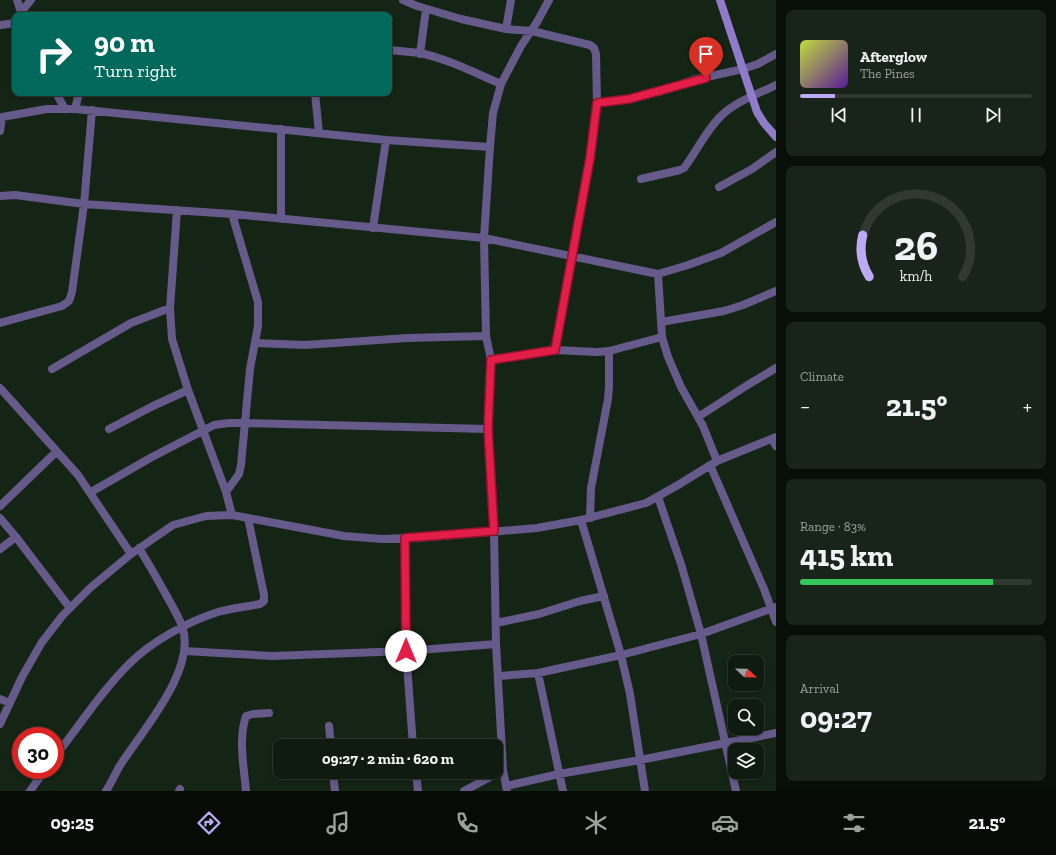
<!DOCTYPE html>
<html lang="en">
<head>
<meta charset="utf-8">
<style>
  :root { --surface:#0f1b10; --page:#182419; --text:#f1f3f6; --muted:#9ba19f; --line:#2f3930; --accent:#bcaaf5 }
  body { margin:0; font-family:"Zilla Slab",serif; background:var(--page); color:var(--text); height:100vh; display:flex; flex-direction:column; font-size:15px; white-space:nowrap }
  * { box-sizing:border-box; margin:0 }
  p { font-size:13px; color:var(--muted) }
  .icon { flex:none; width:22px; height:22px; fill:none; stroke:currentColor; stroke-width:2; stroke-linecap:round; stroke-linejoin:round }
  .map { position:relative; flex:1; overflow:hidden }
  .details { display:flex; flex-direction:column; gap:10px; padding:10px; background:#080f09; width:280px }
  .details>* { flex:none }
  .guide { position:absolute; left:12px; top:12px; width:380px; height:84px; border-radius:8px; box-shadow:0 2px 6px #0003,0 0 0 1px var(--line); background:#00695c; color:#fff; overflow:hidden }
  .needle { width:26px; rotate:112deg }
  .buttons { position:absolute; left:728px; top:655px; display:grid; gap:8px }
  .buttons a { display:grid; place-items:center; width:36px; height:36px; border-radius:8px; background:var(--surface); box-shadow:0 2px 6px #0003,0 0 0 1px var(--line); font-size:20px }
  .speed { position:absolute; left:12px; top:727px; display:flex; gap:8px; font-size:20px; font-weight:700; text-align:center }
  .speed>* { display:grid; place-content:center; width:52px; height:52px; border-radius:50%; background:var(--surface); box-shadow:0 2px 6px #0003,0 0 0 1px var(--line); line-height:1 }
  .speed .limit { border:6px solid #d22; background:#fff; color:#111 }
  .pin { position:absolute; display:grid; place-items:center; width:34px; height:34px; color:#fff; margin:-41px -17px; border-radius:50% 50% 50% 0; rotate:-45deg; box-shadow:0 0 4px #0007 }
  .pin .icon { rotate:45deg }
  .me { position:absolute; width:44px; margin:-22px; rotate:0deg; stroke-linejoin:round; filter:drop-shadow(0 0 3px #0008) }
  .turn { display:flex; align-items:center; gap:14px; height:84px; padding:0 16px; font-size:18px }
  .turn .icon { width:52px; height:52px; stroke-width:2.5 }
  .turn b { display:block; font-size:28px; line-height:34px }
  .big { font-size:30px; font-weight:700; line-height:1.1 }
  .details .tile { flex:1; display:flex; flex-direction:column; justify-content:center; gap:6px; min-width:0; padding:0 14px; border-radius:8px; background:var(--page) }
  .details .dial { align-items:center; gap:0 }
  .dial svg { height:104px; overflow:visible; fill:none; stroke:var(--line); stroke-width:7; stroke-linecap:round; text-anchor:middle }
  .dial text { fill:var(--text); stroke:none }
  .song { display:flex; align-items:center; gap:12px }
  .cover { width:48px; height:48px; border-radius:6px; background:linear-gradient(135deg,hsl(70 70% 55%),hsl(270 70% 35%)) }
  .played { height:4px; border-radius:2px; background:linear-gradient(90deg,var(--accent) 15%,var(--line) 15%) }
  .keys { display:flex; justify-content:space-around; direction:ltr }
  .heat { display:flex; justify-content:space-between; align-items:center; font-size:22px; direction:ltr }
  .charge { height:6px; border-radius:3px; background:linear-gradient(90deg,#34c759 83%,var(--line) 0) }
  .trip { position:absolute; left:273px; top:739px; width:230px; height:40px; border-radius:8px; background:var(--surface); box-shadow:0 2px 6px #0003,0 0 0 1px var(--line); font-weight:700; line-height:40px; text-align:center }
  .tabs { display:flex; height:64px; justify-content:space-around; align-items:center; background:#060b06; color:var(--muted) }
  .tabs .icon { width:28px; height:28px }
  .tabs .selected { color:var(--accent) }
  .tabs b { font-size:18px; color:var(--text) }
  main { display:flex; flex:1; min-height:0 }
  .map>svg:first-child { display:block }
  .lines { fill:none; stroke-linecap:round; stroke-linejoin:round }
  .street { stroke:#665a8b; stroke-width:8 }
  .secondary { stroke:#8f7bc9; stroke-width:8 }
  .route-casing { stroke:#92132f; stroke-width:10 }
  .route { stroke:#e11d48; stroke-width:7 }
</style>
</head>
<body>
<main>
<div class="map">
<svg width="776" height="791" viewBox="0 0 776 791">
  <rect width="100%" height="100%" fill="#142415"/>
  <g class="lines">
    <path class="street" d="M17 0 21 12
      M403 0 417 6 461 19 506 29 532 31 590 45 594 48 596 54 597 103 590 158 555 350
      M20 15 21 12 31 0
      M0 25 15 23
      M506 29 511 0
      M389 50C399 51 410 52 420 53 448 59 475 73 501 84
      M420 54 426 9
      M56 93 65 109
      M315 93 319 133
      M597 103 629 99 662 91 693 80 743 69 758 64 776 54
      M75 109 79 93
      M281 129V219
      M0 131 2 117 47 109H75L386 140 490 147
      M641 179 680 170 684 168C697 151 706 130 722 115 737 101 758 94 776 85
      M719 187 752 169 776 152
      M0 196 15 195 84 204 232 214 484 238 658 274 688 265 721 253 776 222
      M177 210 170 308 172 339 188 390 226 492 232 515
      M373 228 386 140
      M658 274 662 337 668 357 681 387 703 426 717 461
      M661 322 724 311 743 305 776 291
      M0 323 62 306 69 301 72 292 84 204 92 110
      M255 343 305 345 407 338 486 336
      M491 360 555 350 597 352 609 351 662 337
      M52 369 131 323 170 308
      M0 388 78 475 131 554
      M698 417 746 386 776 368
      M109 429 153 406 188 390
      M772 439 776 446
      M710 465 764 589 776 622
      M91 492 152 457 214 425 229 423H244L488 429
      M226 492 239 474 241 465 250 369 258 326V302L232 214
      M658 497 681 564 701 634 736 791
      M0 506 56 452
      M0 518 16 537 70 608
      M590 518 591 488 608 399 609 386V351
      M581 520 621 655 630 694 645 791
      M405 538 406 651 413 746
      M0 549 16 537
      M496 623 539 614 580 601 604 596
      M184 651 272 656 406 651 496 644
      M538 673 563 791
      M499 676 538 673 621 655 701 634 776 607
      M0 699 10 703
      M0 724 22 677 42 642 63 615 90 588 131 554 173 525 206 516 232 515 344 536 382 539 430 537 537 528 581 520 646 503 678 485 717 461 776 437
      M329 726 331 746
      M55 757C79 726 101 692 129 664 152 641 187 622 218 612 231 608 246 607 260 604L264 601V595L248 518
      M333 772 335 791
      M416 772 418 791
      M506 786 559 774 640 760 776 733
      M30 791 45 770
      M106 791C111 783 115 775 119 767 141 732 198 669 182 626 178 615 171 604 165 593 157 578 148 563 139 548
      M179 791 180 789
      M246 791C244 767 238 739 246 716L253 714 269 713
      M464 791 503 770
      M507 791 503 770 496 644 494 531 488 429 491 360 486 336 484 238 490 147 493 113 501 84 521 46 537 22 549 0"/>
    <path class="secondary" d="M720 0 757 112 764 123 776 137"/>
  </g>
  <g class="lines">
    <g class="route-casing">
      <path id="route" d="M406 651 405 538 494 531 488 428 491 360 555 350 590 158 597 103 629 99 706 78"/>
    </g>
    <use href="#route" class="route"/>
  </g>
</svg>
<div class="buttons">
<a><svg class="needle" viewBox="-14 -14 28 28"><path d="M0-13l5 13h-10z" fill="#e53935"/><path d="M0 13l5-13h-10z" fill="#9ba19f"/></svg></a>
<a><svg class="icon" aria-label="search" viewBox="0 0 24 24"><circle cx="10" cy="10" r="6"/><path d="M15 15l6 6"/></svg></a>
<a><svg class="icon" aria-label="layers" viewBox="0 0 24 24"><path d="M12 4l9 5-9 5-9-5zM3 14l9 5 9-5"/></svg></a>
</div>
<div class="speed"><div class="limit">30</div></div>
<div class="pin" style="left:706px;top:78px;background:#d93025"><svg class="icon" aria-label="arrive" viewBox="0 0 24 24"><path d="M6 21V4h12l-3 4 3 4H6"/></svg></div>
<svg class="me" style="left:406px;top:651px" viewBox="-20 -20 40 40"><circle r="19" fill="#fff"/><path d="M0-13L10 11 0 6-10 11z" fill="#e11d48"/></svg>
<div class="trip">09:27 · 2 min · 620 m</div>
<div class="guide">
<div class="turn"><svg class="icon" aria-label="right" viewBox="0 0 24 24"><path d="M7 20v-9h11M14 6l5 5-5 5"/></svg><div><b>90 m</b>Turn right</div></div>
</div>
</div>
<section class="details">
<div class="tile">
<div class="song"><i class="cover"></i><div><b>Afterglow</b><p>The Pines</p></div></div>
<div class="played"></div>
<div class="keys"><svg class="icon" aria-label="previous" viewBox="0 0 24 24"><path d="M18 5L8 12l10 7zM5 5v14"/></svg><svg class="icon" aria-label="pause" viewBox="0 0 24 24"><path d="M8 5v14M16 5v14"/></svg><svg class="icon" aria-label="next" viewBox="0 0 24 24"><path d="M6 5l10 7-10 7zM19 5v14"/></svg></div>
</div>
<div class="tile dial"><svg viewBox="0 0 100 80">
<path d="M14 69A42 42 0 1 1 86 69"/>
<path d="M14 69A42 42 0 0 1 9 37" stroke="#bcaaf5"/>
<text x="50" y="56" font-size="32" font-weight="700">26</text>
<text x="50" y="72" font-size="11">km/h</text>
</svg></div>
<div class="tile"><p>Climate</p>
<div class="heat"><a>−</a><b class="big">21.5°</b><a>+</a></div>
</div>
<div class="tile"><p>Range · 83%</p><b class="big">415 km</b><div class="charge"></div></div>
<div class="tile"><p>Arrival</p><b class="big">09:27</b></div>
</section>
</main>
<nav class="tabs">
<b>09:25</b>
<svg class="icon selected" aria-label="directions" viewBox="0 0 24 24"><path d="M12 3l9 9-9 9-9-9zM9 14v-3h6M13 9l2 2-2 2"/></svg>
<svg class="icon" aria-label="music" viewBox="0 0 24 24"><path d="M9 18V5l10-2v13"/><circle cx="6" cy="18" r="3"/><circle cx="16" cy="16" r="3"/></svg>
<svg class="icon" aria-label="phone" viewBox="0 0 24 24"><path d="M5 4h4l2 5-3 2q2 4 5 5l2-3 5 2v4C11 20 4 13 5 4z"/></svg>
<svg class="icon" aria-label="climate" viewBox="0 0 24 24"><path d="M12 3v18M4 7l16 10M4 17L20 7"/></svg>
<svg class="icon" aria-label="car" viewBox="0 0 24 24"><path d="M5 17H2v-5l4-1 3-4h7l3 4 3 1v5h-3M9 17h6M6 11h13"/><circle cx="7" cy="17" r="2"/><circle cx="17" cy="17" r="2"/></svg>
<svg class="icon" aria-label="filters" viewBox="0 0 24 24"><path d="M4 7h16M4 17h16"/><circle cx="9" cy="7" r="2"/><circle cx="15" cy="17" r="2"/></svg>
<b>21.5°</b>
</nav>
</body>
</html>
